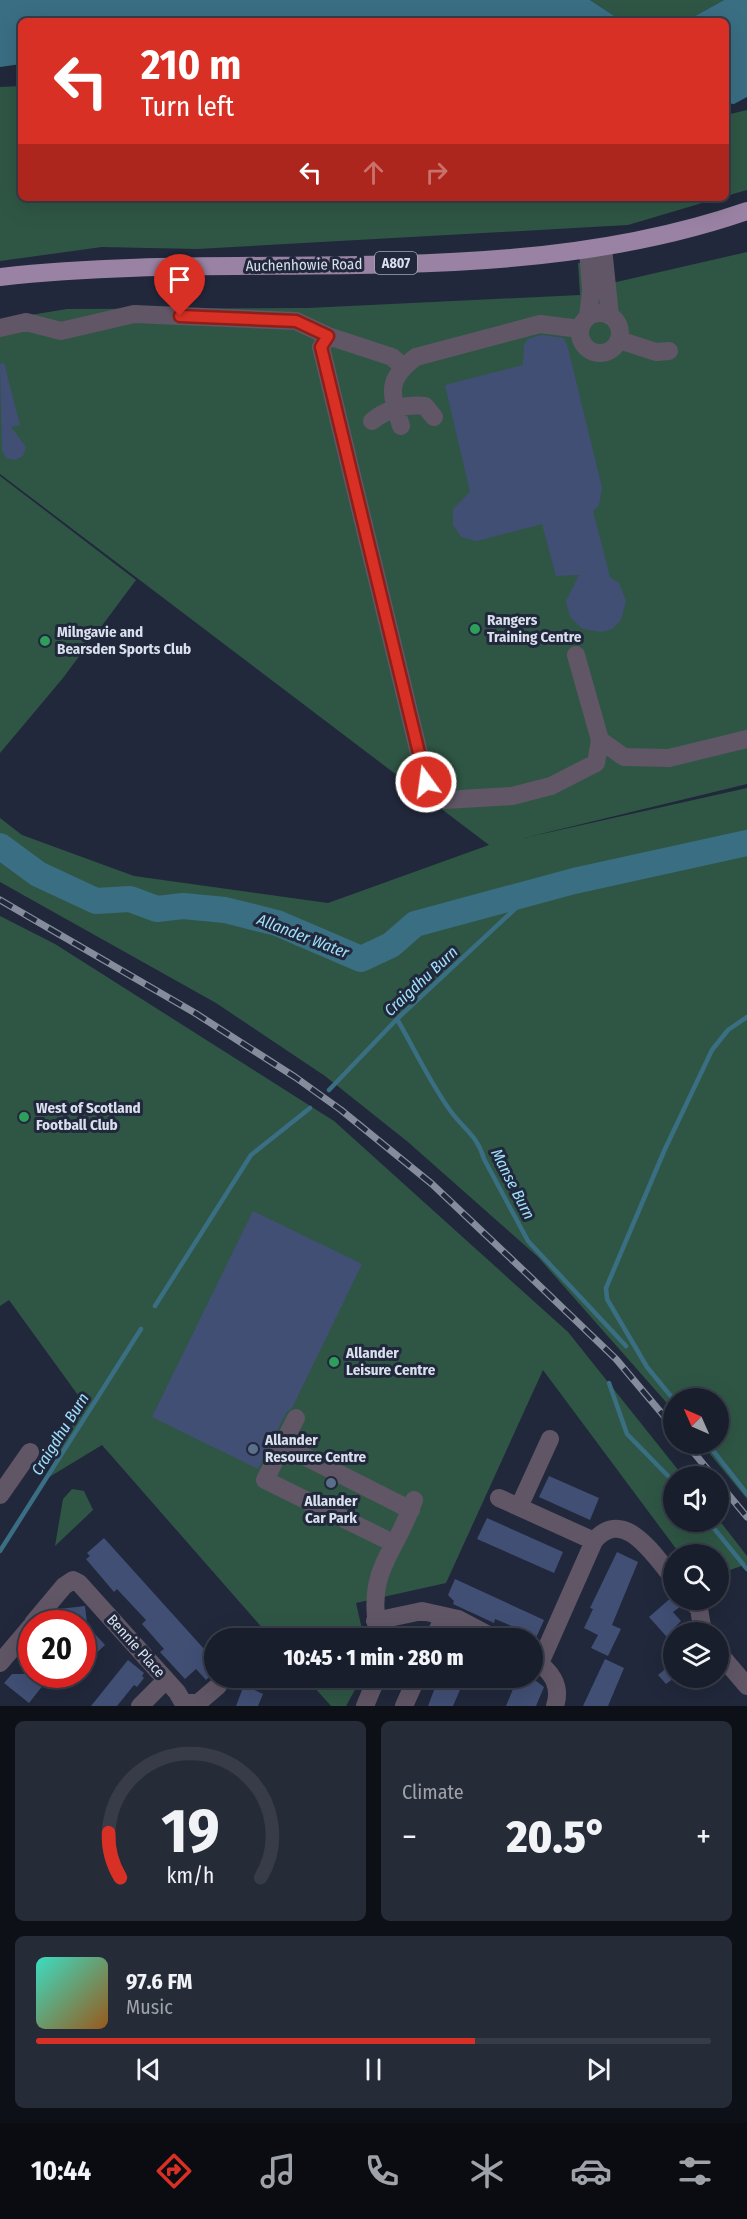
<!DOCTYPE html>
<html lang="en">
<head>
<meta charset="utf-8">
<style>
  :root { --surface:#191e2c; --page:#262b38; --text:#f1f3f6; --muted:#9fa2a9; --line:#373c48; --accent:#d93025 }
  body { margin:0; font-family:"Fira Sans Condensed",sans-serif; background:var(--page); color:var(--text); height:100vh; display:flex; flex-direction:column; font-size:22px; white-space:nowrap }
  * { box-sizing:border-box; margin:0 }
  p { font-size:20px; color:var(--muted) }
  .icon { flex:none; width:33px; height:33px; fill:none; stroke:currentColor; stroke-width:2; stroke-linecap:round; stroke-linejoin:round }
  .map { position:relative; height:1706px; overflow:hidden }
  .sheet { display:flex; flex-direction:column; gap:15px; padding:15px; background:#0e1018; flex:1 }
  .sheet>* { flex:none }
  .top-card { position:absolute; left:18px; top:18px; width:711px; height:183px; border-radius:9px; box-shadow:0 6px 24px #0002,0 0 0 2px var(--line); background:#d93025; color:#fff; overflow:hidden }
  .needle { width:39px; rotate:315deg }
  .buttons { position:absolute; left:663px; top:1388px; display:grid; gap:12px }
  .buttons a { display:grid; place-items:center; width:66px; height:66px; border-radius:50%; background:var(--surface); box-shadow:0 6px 24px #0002,0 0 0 2px var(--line); font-size:30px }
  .speed { position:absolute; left:18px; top:1610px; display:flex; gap:12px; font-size:30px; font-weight:700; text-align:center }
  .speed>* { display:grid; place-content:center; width:78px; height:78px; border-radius:50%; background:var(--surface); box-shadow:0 6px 24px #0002,0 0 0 2px var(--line); line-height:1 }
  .speed .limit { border:9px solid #d22; background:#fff; color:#111 }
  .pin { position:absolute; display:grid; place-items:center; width:51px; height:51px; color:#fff; margin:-62px -26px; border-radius:50% 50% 50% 0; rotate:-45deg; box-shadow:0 0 6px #0007 }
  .pin .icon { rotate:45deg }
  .me { position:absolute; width:66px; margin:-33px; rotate:346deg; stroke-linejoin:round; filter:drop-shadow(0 0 4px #0008) }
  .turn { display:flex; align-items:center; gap:21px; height:126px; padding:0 24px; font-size:27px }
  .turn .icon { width:78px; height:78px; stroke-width:2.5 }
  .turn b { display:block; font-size:42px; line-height:51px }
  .lanes { display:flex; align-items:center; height:57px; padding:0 24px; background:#0003; justify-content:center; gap:30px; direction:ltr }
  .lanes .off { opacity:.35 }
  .big { font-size:45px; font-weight:800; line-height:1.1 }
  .sheet .widget { flex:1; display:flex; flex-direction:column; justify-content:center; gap:9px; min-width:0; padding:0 21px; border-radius:9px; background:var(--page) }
  .sheet .dial { align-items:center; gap:0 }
  .dial svg { height:156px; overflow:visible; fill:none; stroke:var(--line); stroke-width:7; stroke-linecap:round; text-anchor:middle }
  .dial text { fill:var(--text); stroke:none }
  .song { display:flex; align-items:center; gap:18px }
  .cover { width:72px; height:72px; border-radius:9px; background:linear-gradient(135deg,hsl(170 70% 55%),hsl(30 70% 35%)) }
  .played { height:6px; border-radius:3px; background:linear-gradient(90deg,var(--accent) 65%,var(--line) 65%) }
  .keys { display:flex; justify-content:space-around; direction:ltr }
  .heat { display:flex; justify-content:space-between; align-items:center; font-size:33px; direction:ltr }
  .sheet .tiles { flex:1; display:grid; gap:15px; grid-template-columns:1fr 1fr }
  .widget:last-child { grid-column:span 2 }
  .trip { position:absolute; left:204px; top:1628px; width:339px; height:60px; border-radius:30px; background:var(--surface); box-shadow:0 6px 24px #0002,0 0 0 2px var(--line); font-weight:800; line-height:60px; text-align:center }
  .menu { display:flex; height:96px; justify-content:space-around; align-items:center; background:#0a0c12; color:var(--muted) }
  .menu .icon { width:42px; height:42px }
  .menu .current { color:var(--accent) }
  .menu b { font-size:27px; color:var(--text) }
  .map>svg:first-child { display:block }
  .green { fill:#2f5645 }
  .water { fill:#3a6e83 }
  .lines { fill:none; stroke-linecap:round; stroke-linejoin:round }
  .stream { stroke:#3a6e83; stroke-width:4.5 }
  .river { stroke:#3a6e83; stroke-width:26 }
  .building { fill:#414f75 }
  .minor { stroke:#615666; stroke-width:18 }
  .major { stroke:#9982a3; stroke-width:18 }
  .rail-casing { stroke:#858c9c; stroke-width:7 }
  .rail { stroke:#21283b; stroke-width:4.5; stroke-dasharray:14; stroke-linecap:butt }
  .route-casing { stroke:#8d1f18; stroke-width:15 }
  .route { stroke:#d93025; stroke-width:10 }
  .leisure-dot { fill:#2e9e5b; stroke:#21283b; stroke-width:2 }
  .service-dot { fill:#5c6f8a; stroke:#21283b; stroke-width:2 }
  .labels { text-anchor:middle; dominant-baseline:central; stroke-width:6; stroke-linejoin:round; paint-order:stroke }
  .shield { fill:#21283b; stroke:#a2a8b7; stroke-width:1.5 }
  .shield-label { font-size:14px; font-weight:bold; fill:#d9dfec }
  .street-label { font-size:15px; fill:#d9dfec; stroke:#21283b }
  .poi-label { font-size:15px; font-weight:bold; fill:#d9dfec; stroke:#21283b; text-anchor:start }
  .water-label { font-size:16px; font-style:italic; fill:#9fe0fc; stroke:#21283b }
</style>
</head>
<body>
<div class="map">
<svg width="747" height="1706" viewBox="0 0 747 1706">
  <rect width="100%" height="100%" fill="#21283b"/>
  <path class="green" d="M590 0H724L695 16 675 21H622Z
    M21 86V198H719L628 225 197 249 102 247 0 261V87Z
    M747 110V190L726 196V115Z
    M747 252V784L524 838 747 788V847L675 861 747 854V1499L701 1443H718V1398H674L673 1410 538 1257 408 1142 325 1076 216 1003 0 882V818L22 835 134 876 328 903 489 845 0 474V320L67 309 308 308 580 295 578 263 610 261 612 283Z
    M0 476 136 580 63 678 0 753Z
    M0 916 55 944 334 1121 568 1332 683 1476H674V1521L719 1520 747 1556V1564L719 1574 718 1554H680L543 1370 446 1583 356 1603 364 1638H271L102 1445 46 1479 83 1402 9 1300 0 1306Z
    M72 1489 84 1491 93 1510 55 1546 63 1499Z
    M305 1677H362L346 1706H331Z"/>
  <path class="water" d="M0 0H590L622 21H21V64L0 67Z
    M724 0H747V97L734 104 726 103V21H675L695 16Z"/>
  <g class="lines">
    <path class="stream" d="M397 1019C415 1050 431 1085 452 1113 465 1130 478 1137 484 1159L528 1241 626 1346
      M329 1090 397 1019 533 892
      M155 1306 251 1155 310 1108
      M609 1383 627 1434 674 1482
      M674 1400 647 1367 607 1299 606 1288 665 1149 712 1050 728 1030 747 1017
      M707 1443 747 1494
      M708 1521 747 1569
      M0 1551 141 1329"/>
    <path class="river" d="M0 846 38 874 96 901 130 899 157 909 183 906 225 910 277 923 361 959 391 945 415 924 574 881 747 843"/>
  </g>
  <path class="building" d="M541 335 564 338 568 348 602 488 599 505 593 511 610 577 619 583 626 601 621 620 612 629 602 632 583 629 570 617 566 601 579 575 556 576 542 524 477 541 461 537 453 525V509L470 492 445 385 523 365 524 345 528 339Z
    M4 363 20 425 11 427 26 447 23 456 15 460 6 458 2 450 0 364Z
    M253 1211 362 1264 292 1408 286 1413 258 1469 152 1417Z
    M549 1476 599 1498 590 1520 539 1497Z
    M487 1518 563 1552 554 1573 477 1539Z
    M104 1538 214 1660V1672L206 1680 196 1669 185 1679 160 1652 164 1649 142 1624 146 1620 117 1589 114 1592 86 1559 90 1556 87 1553Z
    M617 1552 638 1562 612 1625 621 1629 608 1656 591 1648 598 1635 584 1628 593 1609 590 1608Z
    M455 1579 544 1620 536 1638 518 1633 519 1629 495 1619 494 1623 453 1604 454 1601 448 1595Z
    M673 1596 681 1606 673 1612 681 1621 674 1628V1645L649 1617Z
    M85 1606 87 1623H61L59 1609Z
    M95 1634 105 1645 91 1658 82 1646Z
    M605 1659 624 1668 608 1706H583Z
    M128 1660 144 1673 142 1676 144 1678 137 1687 134 1685 117 1706H91Z
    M674 1662V1678L666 1684 658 1675Z
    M12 1674H47L41 1681 44 1684 29 1703 4 1683Z
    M439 1677H450L463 1683 453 1706H428Z
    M518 1677H531L544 1687 536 1706H506Z
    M244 1685 263 1694 258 1706H236Z"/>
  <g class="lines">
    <path class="minor" d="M603 248 610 316
      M588 250 591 290 588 317
      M580 333a20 20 0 1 1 40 0a20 20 0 1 1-40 0Z
      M0 328 26 322 61 331 134 314 296 321 328 336 392 357 403 367
      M328 336 321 347 426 782 444 800 512 796 551 786 596 763 600 740 624 757 669 758 747 739
      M619 340 656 352 669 351
      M372 421C386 409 407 404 425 406L434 417
      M401 426C391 393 385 380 416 357L540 324 580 329
      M576 655 600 740
      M296 1418 265 1480 393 1543
      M282 1445 411 1510
      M0 1495 30 1452
      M499 1498 594 1541
      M519 1507 550 1439
      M690 1599 699 1609 703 1632
      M375 1621 422 1611 458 1619 494 1638
      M33 1623 64 1586 73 1580 79 1583 177 1692 185 1706
      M379 1638C365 1567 394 1559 414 1500
      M434 1638 444 1616
      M718 1652 747 1686
      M532 1659C550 1669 562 1685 555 1706
      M0 1663 32 1625
      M540 1663 594 1541C624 1505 655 1557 674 1579
      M185 1703H198L218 1686
      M140 1706 166 1680
      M365 1706 377 1677
      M404 1706 417 1677"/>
    <path class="major" d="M0 277C247 249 508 294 747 211"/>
    <g class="rail-casing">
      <path id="rail" d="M0 900 195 1013 295 1077 341 1110 432 1184 524 1271 616 1359 674 1428
        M686 1443 713 1476
        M718 1482 747 1517"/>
    </g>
    <use href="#rail" class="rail"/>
  </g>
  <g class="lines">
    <g class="route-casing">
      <path id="route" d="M180 316 296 321 328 336 321 347 426 782"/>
    </g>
    <use href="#route" class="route"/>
  </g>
  <g class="leisure-dot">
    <circle cx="475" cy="629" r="6"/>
    <circle cx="45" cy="641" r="6"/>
    <circle cx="24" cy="1117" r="6"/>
    <circle cx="334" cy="1362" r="6"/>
  </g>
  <g class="service-dot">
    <circle cx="253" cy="1449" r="6"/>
    <circle cx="331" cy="1483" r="6"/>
  </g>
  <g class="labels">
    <rect class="shield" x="375" y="252" width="42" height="22" rx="4.5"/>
    <g class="shield-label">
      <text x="396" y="263">A807</text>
    </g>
    <g class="street-label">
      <text transform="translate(304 265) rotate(-1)">Auchenhowie Road</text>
      <text transform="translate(136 1646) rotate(48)">Bennie Place</text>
    </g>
    <g class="poi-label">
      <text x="487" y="620">Rangers<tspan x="487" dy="17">Training Centre</tspan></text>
      <text x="57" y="632">Milngavie and<tspan x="57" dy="17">Bearsden Sports Club</tspan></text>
      <text x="36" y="1108">West of Scotland<tspan x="36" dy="17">Football Club</tspan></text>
      <text x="346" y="1353">Allander<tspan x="346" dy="17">Leisure Centre</tspan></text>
      <text x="265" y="1440">Allander<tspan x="265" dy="17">Resource Centre</tspan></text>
      <text x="331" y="1501" text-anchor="middle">Allander<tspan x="331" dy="17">Car Park</tspan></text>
    </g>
    <g class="water-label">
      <text transform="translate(303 936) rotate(21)">Allander Water</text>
      <text transform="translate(421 981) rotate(-43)">Craigdhu Burn</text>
      <text transform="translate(513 1184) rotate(63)">Manse Burn</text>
      <text transform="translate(60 1434) rotate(-58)">Craigdhu Burn</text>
    </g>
  </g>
</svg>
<div class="buttons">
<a><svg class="needle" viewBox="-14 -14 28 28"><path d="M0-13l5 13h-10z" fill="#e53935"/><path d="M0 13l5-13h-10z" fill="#9fa2a9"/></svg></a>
<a><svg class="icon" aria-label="sound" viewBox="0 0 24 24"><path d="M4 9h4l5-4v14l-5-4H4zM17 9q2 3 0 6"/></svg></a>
<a><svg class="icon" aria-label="search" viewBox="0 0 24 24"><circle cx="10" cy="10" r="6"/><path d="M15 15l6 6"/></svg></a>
<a><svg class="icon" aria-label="layers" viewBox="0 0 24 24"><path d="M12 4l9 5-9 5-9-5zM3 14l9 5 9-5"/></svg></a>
</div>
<div class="speed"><div class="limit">20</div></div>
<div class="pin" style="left:180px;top:316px;background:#d93025"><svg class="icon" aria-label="arrive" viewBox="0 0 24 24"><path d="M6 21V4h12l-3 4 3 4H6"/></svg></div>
<svg class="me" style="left:426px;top:782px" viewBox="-20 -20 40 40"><circle r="17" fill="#d93025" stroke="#fff" stroke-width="3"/><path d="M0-11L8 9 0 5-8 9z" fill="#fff"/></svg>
<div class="trip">10:45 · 1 min · 280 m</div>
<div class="top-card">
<div class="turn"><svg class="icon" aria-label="left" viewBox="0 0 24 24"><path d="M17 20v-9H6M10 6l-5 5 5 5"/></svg><div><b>210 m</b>Turn left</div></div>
<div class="lanes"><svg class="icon" aria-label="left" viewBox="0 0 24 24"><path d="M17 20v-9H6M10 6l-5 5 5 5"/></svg><svg class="icon off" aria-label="ahead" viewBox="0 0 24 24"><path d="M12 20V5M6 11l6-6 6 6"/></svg><svg class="icon off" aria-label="right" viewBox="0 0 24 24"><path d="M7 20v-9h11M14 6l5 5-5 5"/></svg></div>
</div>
</div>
<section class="sheet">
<div class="tiles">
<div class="widget dial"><svg viewBox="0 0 100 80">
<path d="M14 69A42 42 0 1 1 86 69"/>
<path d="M14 69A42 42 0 0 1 8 46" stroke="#d93025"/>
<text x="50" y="56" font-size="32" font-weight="700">19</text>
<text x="50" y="72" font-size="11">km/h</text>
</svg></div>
<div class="widget"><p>Climate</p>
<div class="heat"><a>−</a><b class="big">20.5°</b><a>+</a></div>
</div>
<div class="widget">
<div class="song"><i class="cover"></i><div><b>97.6 FM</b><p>Music</p></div></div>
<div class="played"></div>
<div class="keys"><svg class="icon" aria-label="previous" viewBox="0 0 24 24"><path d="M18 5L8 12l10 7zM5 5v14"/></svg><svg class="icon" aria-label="pause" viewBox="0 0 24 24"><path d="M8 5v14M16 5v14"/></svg><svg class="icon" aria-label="next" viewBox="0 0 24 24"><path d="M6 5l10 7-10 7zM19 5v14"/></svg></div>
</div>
</div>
</section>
<nav class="menu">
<b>10:44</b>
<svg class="icon current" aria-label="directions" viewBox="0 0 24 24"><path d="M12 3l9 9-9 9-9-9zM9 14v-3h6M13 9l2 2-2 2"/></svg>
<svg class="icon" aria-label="music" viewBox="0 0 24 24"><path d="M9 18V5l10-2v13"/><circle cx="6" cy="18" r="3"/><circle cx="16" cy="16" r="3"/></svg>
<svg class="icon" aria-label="phone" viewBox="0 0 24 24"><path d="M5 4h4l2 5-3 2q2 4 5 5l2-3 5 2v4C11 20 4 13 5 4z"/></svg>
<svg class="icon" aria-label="climate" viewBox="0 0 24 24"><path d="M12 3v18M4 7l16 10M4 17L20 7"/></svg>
<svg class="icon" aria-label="car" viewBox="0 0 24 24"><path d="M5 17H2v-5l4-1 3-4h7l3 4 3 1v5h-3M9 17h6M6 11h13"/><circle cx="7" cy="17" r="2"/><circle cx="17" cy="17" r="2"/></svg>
<svg class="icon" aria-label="filters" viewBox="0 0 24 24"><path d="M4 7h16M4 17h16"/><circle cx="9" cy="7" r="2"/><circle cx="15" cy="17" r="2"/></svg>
</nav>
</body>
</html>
